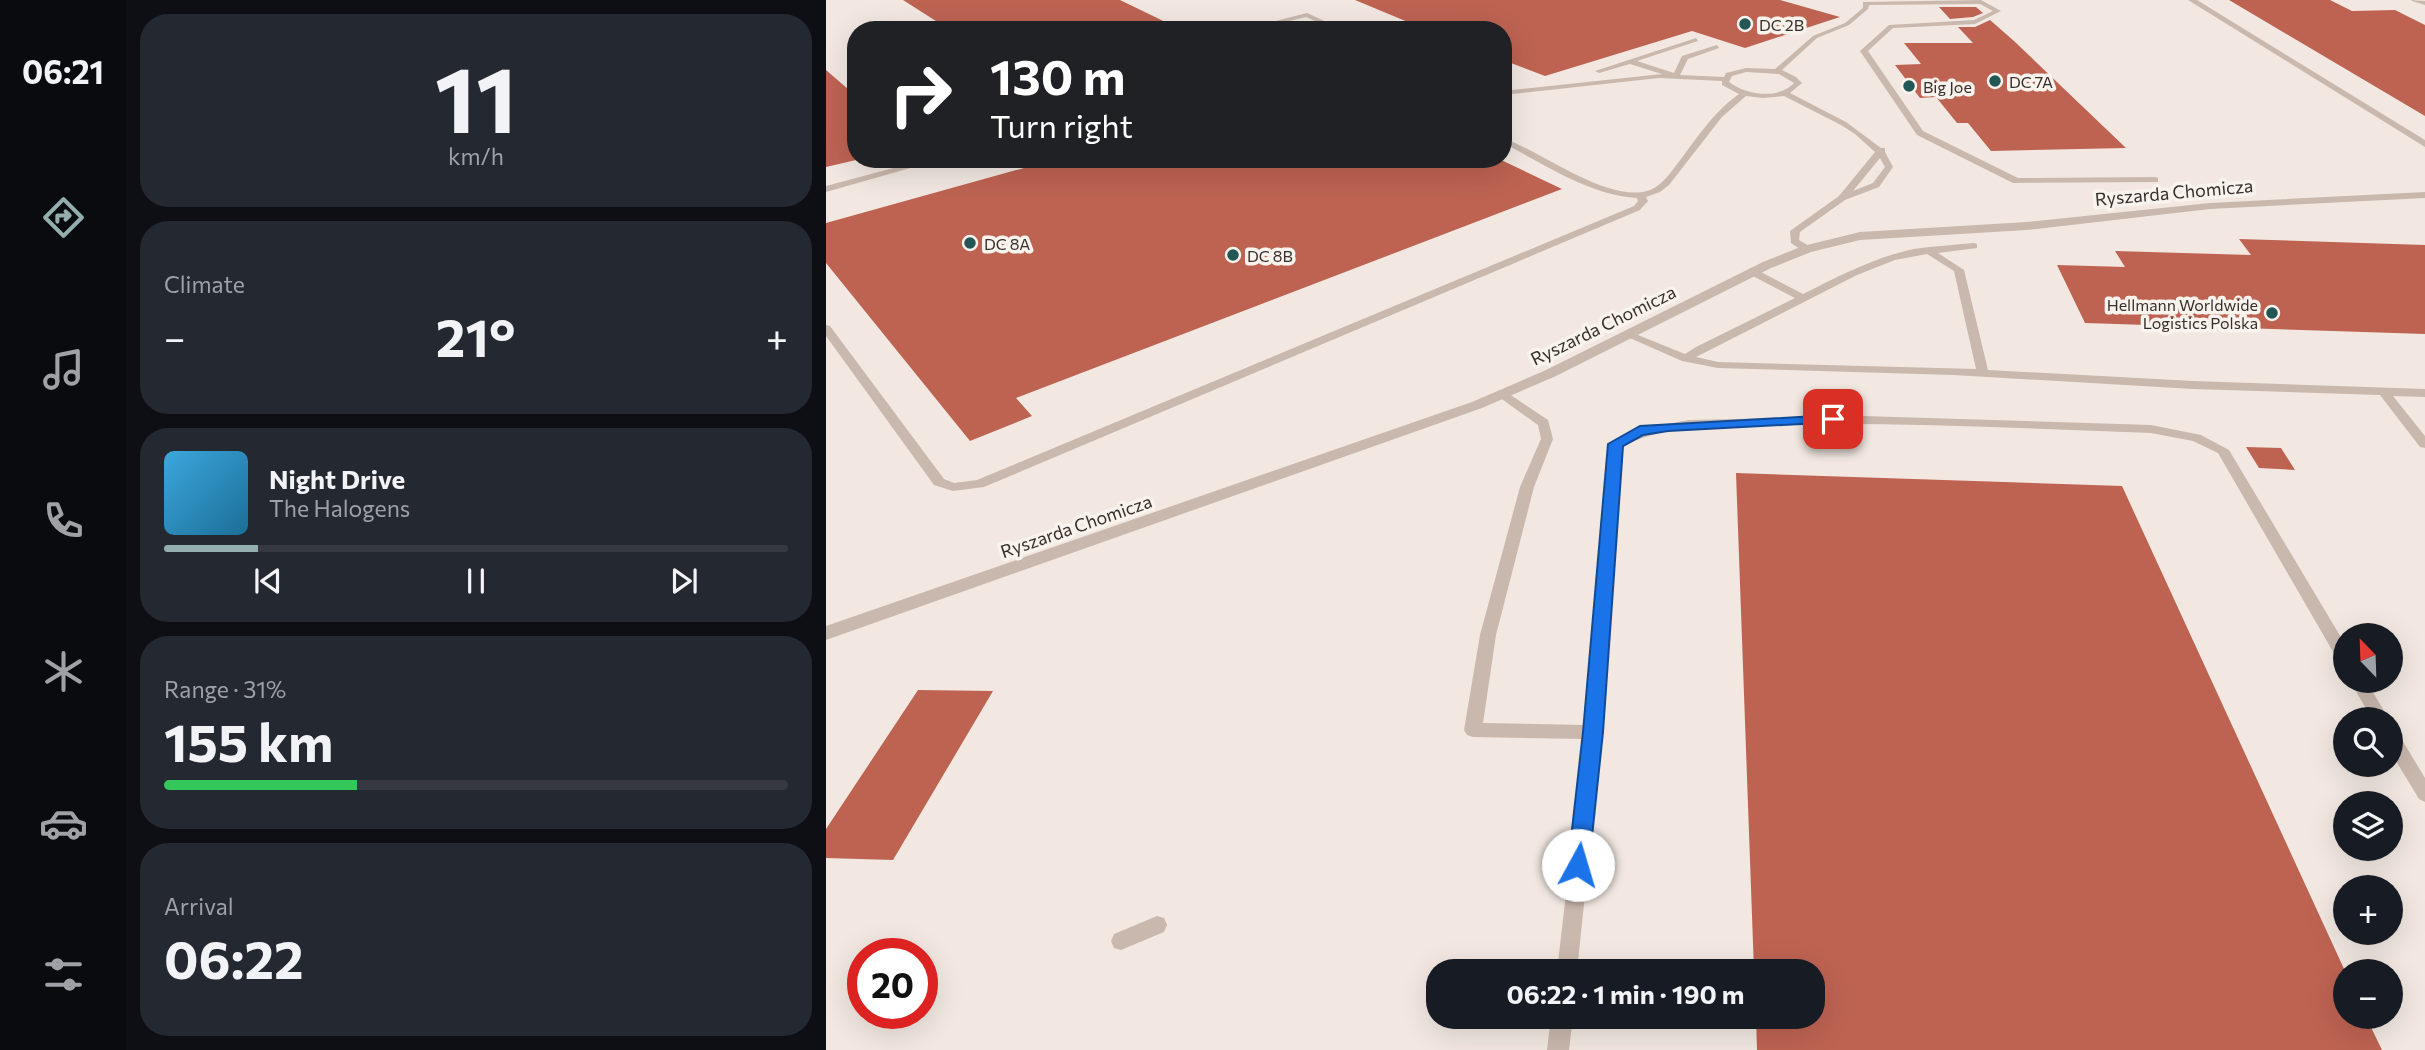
<!DOCTYPE html>
<html lang="en">
<head>
<meta charset="utf-8">
<style>
  :root { --surface:#171b24; --page:#242831; --text:#f1f3f6; --muted:#9ea1a6; --line:#363941; --accent:#94adae }
  body { margin:0; font-family:Commissioner,sans-serif; background:var(--page); color:var(--text); height:100vh; display:flex; flex-direction:column; font-size:26px; white-space:nowrap }
  * { box-sizing:border-box; margin:0 }
  p { font-size:23px; color:var(--muted) }
  .icon { flex:none; width:38px; height:38px; fill:none; stroke:currentColor; stroke-width:2; stroke-linecap:round; stroke-linejoin:round }
  .map { position:relative; flex:1; overflow:hidden }
  .side { display:flex; flex-direction:column; gap:14px; padding:14px; background:#0d0f14; width:700px }
  .side>* { flex:none }
  .banner { position:absolute; left:21px; top:21px; width:665px; height:147px; border-radius:28px; box-shadow:0 7px 28px #0002; background:#202124; color:#fff; overflow:hidden }
  .needle { width:46px; rotate:337deg }
  .tools { position:absolute; left:1507px; top:623px; display:grid; gap:14px }
  .tools a { display:grid; place-items:center; width:70px; height:70px; border-radius:50%; background:var(--surface); box-shadow:0 7px 28px #0002; font-size:35px }
  .speed { position:absolute; left:21px; top:938px; display:flex; gap:14px; font-size:35px; font-weight:700; text-align:center }
  .speed>* { display:grid; place-content:center; width:91px; height:91px; border-radius:50%; background:var(--surface); box-shadow:0 7px 28px #0002; line-height:1 }
  .speed .limit { border:10px solid #d22; background:#fff; color:#111 }
  .pin { position:absolute; display:grid; place-items:center; width:60px; height:60px; color:#fff; margin:-30px; border-radius:14px; box-shadow:0 4px 10px #0006 }
  .me { position:absolute; width:77px; margin:-38px; rotate:6deg; stroke-linejoin:round; filter:drop-shadow(0 0 5px #0008) }
  .turn { display:flex; align-items:center; gap:24px; height:147px; padding:0 28px; font-size:32px }
  .turn .icon { width:91px; height:91px; stroke-width:2.5 }
  .turn b { display:block; font-size:49px; line-height:60px }
  .big { font-size:52px; font-weight:700; line-height:1.1 }
  .side .tile { flex:1; display:flex; flex-direction:column; justify-content:center; gap:10px; min-width:0; padding:0 24px; border-radius:28px; background:var(--page) }
  .side .dial { align-items:center; gap:0 }
  .dial b { font-size:91px; line-height:1 }
  .song { display:flex; align-items:center; gap:21px }
  .cover { width:84px; height:84px; border-radius:10px; background:linear-gradient(135deg,hsl(200 70% 55%),hsl(200 70% 35%)) }
  .played { height:7px; border-radius:4px; background:linear-gradient(90deg,var(--accent) 15%,var(--line) 15%) }
  .keys { display:flex; justify-content:space-around; direction:ltr }
  .heat { display:flex; justify-content:space-between; align-items:center; font-size:38px; direction:ltr }
  .charge { height:10px; border-radius:5px; background:linear-gradient(90deg,#34c759 31%,var(--line) 0) }
  .trip { position:absolute; left:600px; top:959px; width:399px; height:70px; border-radius:28px; background:var(--surface); box-shadow:0 7px 28px #0002; font-weight:700; line-height:70px; text-align:center }
  main { display:flex; flex:1; min-height:0 }
  .tab-bar { display:flex; flex-direction:column; width:126px; justify-content:space-around; align-items:center; background:#090b0e; color:var(--muted) }
  .tab-bar .icon { width:49px; height:49px }
  .tab-bar .on { color:var(--accent) }
  .tab-bar b { font-size:32px; color:var(--text) }
  .map>svg:first-child { display:block }
  .building { fill:#be6352 }
  .lines { fill:none; stroke-linecap:round; stroke-linejoin:round }
  .lane { fill:#c9b8ad; fill-rule:evenodd }
  .street { fill:#c9b8ad; fill-rule:evenodd }
  .route { fill:#1a73e8; stroke:#114b97; stroke-width:2 }
  .poi-dot { fill:#235756; stroke:#f9f3ed; stroke-width:2.5 }
  .labels { text-anchor:middle; dominant-baseline:central; stroke-width:7; stroke-linejoin:round; paint-order:stroke }
  .far-poi-label { font-size:16px; fill:#382e2b; stroke:#f9f3ed; text-anchor:start }
  .street-label { font-size:18px; fill:#382e2b; stroke:#f9f3ed }
</style>
</head>
<body>
<main>
<nav class="tab-bar">
<b>06:21</b>
<svg class="icon on" aria-label="directions" viewBox="0 0 24 24"><path d="M12 3l9 9-9 9-9-9zM9 14v-3h6M13 9l2 2-2 2"/></svg>
<svg class="icon" aria-label="music" viewBox="0 0 24 24"><path d="M9 18V5l10-2v13"/><circle cx="6" cy="18" r="3"/><circle cx="16" cy="16" r="3"/></svg>
<svg class="icon" aria-label="phone" viewBox="0 0 24 24"><path d="M5 4h4l2 5-3 2q2 4 5 5l2-3 5 2v4C11 20 4 13 5 4z"/></svg>
<svg class="icon" aria-label="climate" viewBox="0 0 24 24"><path d="M12 3v18M4 7l16 10M4 17L20 7"/></svg>
<svg class="icon" aria-label="car" viewBox="0 0 24 24"><path d="M5 17H2v-5l4-1 3-4h7l3 4 3 1v5h-3M9 17h6M6 11h13"/><circle cx="7" cy="17" r="2"/><circle cx="17" cy="17" r="2"/></svg>
<svg class="icon" aria-label="filters" viewBox="0 0 24 24"><path d="M4 7h16M4 17h16"/><circle cx="9" cy="7" r="2"/><circle cx="15" cy="17" r="2"/></svg>
</nav>
<section class="side">
<div class="tile dial"><b>11</b><p>km/h</p></div>
<div class="tile"><p>Climate</p>
<div class="heat"><a>−</a><b class="big">21°</b><a>+</a></div>
</div>
<div class="tile">
<div class="song"><i class="cover"></i><div><b>Night Drive</b><p>The Halogens</p></div></div>
<div class="played"></div>
<div class="keys"><svg class="icon" aria-label="previous" viewBox="0 0 24 24"><path d="M18 5L8 12l10 7zM5 5v14"/></svg><svg class="icon" aria-label="pause" viewBox="0 0 24 24"><path d="M8 5v14M16 5v14"/></svg><svg class="icon" aria-label="next" viewBox="0 0 24 24"><path d="M6 5l10 7-10 7zM19 5v14"/></svg></div>
</div>
<div class="tile"><p>Range · 31%</p><b class="big">155 km</b><div class="charge"></div></div>
<div class="tile"><p>Arrival</p><b class="big">06:22</b></div>
</section>
<div class="map">
<svg width="1599" height="1050" viewBox="0 0 1599 1050">
  <rect width="100%" height="100%" fill="#f2e8e1"/>
  <path class="building" d="M77 0H294L356 30H124Z
    M529 0H954L1014 17 919 48 866 31 719 76 677 60V30H601Z
    M1403 0H1504L1526 11 1569 10 1599 25V116Z
    M1113 7H1150L1157 13 1147 17 1124 19Z
    M1164 20 1188 41 1300 148 1165 151 1142 123H1131L1110 97 1094 98 1069 65 1095 64 1078 43H1147L1132 27H1149Z
    M0 70 30 96V160L0 167Z
    M230 159H673L736 189 190 398 206 416 144 441 0 263V223Z
    M1413 239 1599 245V334L1259 323 1231 265 1299 267 1289 251 1425 255Z
    M1420 447 1455 448 1469 470 1433 468Z
    M910 473 1296 486 1519 971V1017H1540L1556 1050H931L930 1017H987V971H928Z
    M92 690 167 691 67 860 0 858V829Z"/>
  <g class="lines">
    <path class="lane" d="M1155 0 1175 11 1149 24 1067 28 1042 51 1097 131 1192 178 1329 177 1332 178V182L1187 183 1091 135 1034 51 1063 25 1148 20 1167 11 1154 4 1043 5 1042 9 1023 25 991 38 956 70 970 77 976 83 964 93 1020 122 1055 148H1059V152L1067 167 1053 187 1019 200 974 232 973 240 985 247V251H977L965 243 964 231 1013 196 1049 152 1029 134 1015 125 958 96 937 98 920 96 896 117 843 185 834 192 820 197 822 201 814 210 158 487 127 491 108 485 0 336V325L4 326 118 479 128 483 151 480 808 206 812 201 811 198C763 195 720 165 677 143V138C716 152 780 202 821 191 833 188 842 176 849 167 869 141 886 113 913 94L896 85V81L833 78 677 95V91L836 74 804 64 773 73 769 71 870 38 872 41 811 61 848 73 856 56 891 45 893 48 862 59 854 75 898 77 900 73 920 68 949 69 987 36 1019 23 1037 8V2ZM920 72 953 74 968 83C952 100 920 95 903 82L906 76ZM1054 158 1059 167 1047 183 1027 191Z
      M1585 0 1599 1V5L1586 1Z
      M481 13 518 30H509L480 17 439 27 443 30H435L430 26Z
      M101 159H116L0 192V186Z
      M1148 243 1151 244V248L1112 253 1138 270 1162 370 1367 381 1599 389V397L1567 396 1599 436V448L1594 447 1554 395 1367 389 1127 375 892 368 856 361 797 335 803 332 807 333 859 354 870 347 969 298 923 274V270H931L977 294C1013 276 1049 257 1088 249 1108 246 1128 245 1148 243ZM1101 254 1128 271 1150 369 892 362 870 357 1031 275 1069 260Z
      M677 390 722 420 727 439 708 487 670 635 657 723 759 725 783 444 802 433 820 428 863 420 1037 416 1325 425 1375 435 1403 450 1519 644V664L1513 662 1392 453 1367 441 1325 433C1204 429 1084 422 963 424 906 425 848 422 795 446L776 732 751 971H731L758 739 647 737 641 735 638 730 654 635 694 487 715 439 712 425 673 397 671 394Z
      M1524 681H1540L1563 719H1546Z
      M1564 728 1570 730 1599 778V802L1593 799 1564 751Z
      M331 916 338 918 341 925 338 932 295 950 288 948 285 941 288 934Z
      M725 1017H747L743 1050H721Z"/>
    <path class="street" d="M1362 0H1371L1599 140V147Z
      M1599 192V198L1384 209 1201 230 1034 240 985 252 945 268 730 376 656 408 0 640V626L646 402 720 370 937 262 977 246 1034 232 1201 222 1384 203Z"/>
  </g>
  <path class="route" d="M1007 415 1012 416V422L842 431 817 435 797 446 777 732 763 865 760 872 752 875 745 872 742 865 757 732 782 444 814 426Z"/>
  <g class="poi-dot">
    <circle cx="919" cy="24" r="7"/>
    <circle cx="1169" cy="81" r="7"/>
    <circle cx="1083" cy="86" r="7"/>
    <circle cx="144" cy="243" r="7"/>
    <circle cx="407" cy="255" r="7"/>
    <circle cx="1446" cy="313" r="7"/>
  </g>
  <g class="labels">
    <g class="far-poi-label">
      <text x="933" y="24">DC 2B</text>
      <text x="1183" y="81">DC 7A</text>
      <text x="1097" y="86">Big Joe</text>
      <text x="158" y="243">DC 8A</text>
      <text x="421" y="255">DC 8B</text>
      <text x="1432" y="304" text-anchor="end">Hellmann Worldwide<tspan x="1432" dy="18">Logistics Polska</tspan></text>
    </g>
    <g class="street-label">
      <text transform="translate(1348 192) rotate(-5)">Ryszarda Chomicza</text>
      <text transform="translate(777 325) rotate(-26)">Ryszarda Chomicza</text>
      <text transform="translate(250 526) rotate(-19)">Ryszarda Chomicza</text>
    </g>
  </g>
</svg>
<div class="tools">
<a><svg class="needle" viewBox="-14 -14 28 28"><path d="M0-13l5 13h-10z" fill="#e53935"/><path d="M0 13l5-13h-10z" fill="#9ea1a6"/></svg></a>
<a><svg class="icon" aria-label="search" viewBox="0 0 24 24"><circle cx="10" cy="10" r="6"/><path d="M15 15l6 6"/></svg></a>
<a><svg class="icon" aria-label="layers" viewBox="0 0 24 24"><path d="M12 4l9 5-9 5-9-5zM3 14l9 5 9-5"/></svg></a>
<a>+</a>
<a>−</a>
</div>
<div class="speed"><div class="limit">20</div></div>
<div class="pin" style="left:1007px;top:419px;background:#d93025"><svg class="icon" aria-label="arrive" viewBox="0 0 24 24"><path d="M6 21V4h12l-3 4 3 4H6"/></svg></div>
<svg class="me" style="left:752px;top:865px" viewBox="-20 -20 40 40"><circle r="19" fill="#fff"/><path d="M0-13L10 11 0 6-10 11z" fill="#1a73e8"/></svg>
<div class="trip">06:22 · 1 min · 190 m</div>
<div class="banner">
<div class="turn"><svg class="icon" aria-label="right" viewBox="0 0 24 24"><path d="M7 20v-9h11M14 6l5 5-5 5"/></svg><div><b>130 m</b>Turn right</div></div>
</div>
</div>
</main>
</body>
</html>
